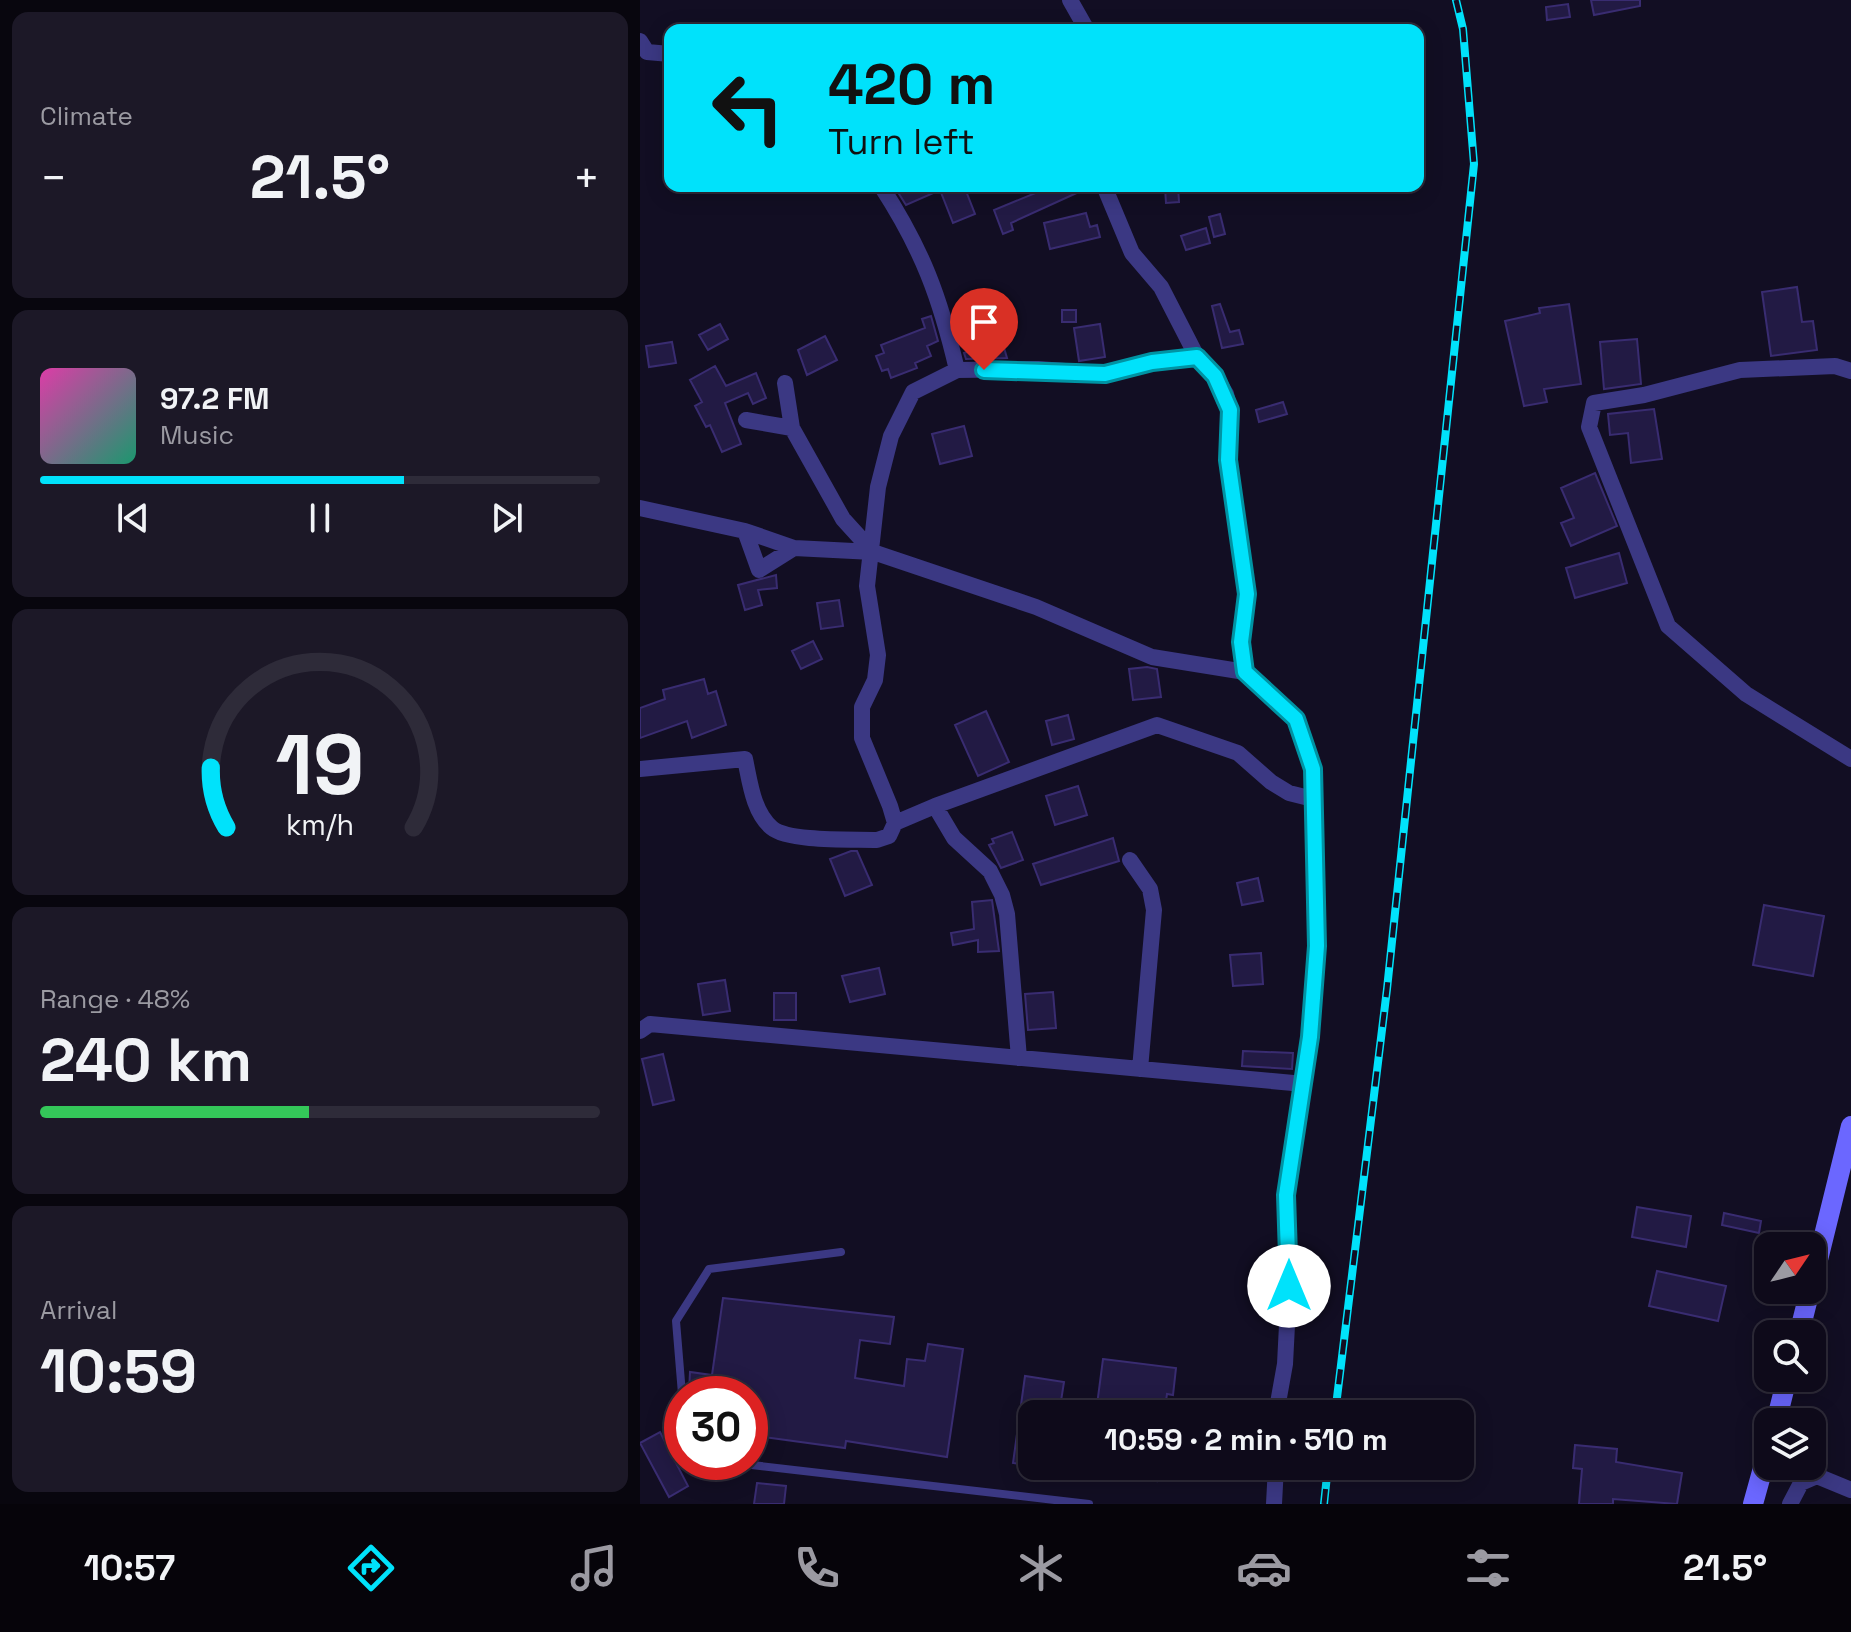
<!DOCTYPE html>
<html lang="en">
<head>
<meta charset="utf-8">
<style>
  :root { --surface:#0e0a1a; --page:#1c1827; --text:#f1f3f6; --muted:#9b9aa2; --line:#2e2b39; --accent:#00e2fb }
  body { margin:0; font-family:"Space Grotesk",sans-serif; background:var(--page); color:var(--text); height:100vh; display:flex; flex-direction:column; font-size:30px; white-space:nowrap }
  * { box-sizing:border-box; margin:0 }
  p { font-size:26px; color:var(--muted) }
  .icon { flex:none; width:44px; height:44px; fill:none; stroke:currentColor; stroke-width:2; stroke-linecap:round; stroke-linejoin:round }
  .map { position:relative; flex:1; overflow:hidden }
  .panel { display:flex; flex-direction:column; gap:12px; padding:12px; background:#08060e; width:640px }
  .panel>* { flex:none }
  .banner { position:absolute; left:24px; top:24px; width:760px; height:168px; border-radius:16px; box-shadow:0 4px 20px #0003,0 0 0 2px var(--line); background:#00e2fb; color:#111; overflow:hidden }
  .needle { width:52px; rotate:55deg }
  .buttons { position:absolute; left:1114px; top:1232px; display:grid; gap:16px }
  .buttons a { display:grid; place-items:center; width:72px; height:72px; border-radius:16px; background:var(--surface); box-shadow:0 4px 20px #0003,0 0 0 2px var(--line); font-size:40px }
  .speed { position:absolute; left:24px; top:1376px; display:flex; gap:16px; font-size:40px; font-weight:700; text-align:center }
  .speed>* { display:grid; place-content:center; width:104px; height:104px; border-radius:50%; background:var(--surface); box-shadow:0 4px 20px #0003,0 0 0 2px var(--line); line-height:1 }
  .speed .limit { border:12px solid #d22; background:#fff; color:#111 }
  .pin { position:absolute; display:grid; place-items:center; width:68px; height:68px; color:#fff; margin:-82px -34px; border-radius:50% 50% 50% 0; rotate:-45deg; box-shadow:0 0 8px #0007 }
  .pin .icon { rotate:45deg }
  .me { position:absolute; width:88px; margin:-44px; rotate:0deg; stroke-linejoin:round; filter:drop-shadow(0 0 6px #0008) }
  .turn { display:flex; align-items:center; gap:28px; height:168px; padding:0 32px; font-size:36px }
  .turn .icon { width:104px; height:104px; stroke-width:2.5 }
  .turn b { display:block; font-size:56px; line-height:68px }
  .big { font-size:60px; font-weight:800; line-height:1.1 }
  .panel .tile { flex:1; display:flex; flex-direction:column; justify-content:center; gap:12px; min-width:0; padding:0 28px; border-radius:16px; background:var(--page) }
  .panel .dial { align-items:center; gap:0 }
  .dial svg { height:208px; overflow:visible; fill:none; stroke:var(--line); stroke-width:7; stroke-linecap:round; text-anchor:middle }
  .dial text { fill:var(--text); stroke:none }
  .song { display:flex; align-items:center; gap:24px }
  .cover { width:96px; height:96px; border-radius:12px; background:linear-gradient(135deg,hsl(320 70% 55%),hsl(160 70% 35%)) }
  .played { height:8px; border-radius:4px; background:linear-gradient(90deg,var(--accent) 65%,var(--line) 65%) }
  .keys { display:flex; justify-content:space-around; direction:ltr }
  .heat { display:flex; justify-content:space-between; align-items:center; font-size:44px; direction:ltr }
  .charge { height:12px; border-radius:6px; background:linear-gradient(90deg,#34c759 48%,var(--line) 0) }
  .trip { position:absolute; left:378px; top:1400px; width:456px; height:80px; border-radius:16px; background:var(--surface); box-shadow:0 4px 20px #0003,0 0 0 2px var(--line); font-weight:800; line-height:80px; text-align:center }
  .dock { display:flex; height:128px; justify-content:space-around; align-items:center; background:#06040a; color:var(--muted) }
  .dock .icon { width:56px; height:56px }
  .dock .selected { color:var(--accent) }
  .dock b { font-size:36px; color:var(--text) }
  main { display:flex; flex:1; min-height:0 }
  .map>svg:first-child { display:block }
  .building { fill:#221a44; stroke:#392c71; stroke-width:2 }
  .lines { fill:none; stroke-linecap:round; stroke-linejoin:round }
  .service { stroke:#3b3883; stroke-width:8 }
  .minor { stroke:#3b3883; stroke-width:16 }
  .secondary { stroke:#6b67ff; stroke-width:20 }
  .rail-casing { stroke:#00e2fb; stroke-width:8 }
  .rail { stroke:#120e23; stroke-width:5; stroke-dasharray:15; stroke-linecap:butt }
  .route-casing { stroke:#0093a3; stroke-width:20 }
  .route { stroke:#00e2fb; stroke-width:14 }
</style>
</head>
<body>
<main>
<section class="panel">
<div class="tile"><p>Climate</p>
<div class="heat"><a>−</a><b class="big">21.5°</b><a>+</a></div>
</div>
<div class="tile">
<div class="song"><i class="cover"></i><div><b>97.2 FM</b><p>Music</p></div></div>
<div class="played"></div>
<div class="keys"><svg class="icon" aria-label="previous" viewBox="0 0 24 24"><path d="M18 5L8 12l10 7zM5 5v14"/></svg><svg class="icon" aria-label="pause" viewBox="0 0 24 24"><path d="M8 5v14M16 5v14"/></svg><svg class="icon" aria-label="next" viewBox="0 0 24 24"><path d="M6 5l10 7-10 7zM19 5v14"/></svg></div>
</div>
<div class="tile dial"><svg viewBox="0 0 100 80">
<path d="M14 69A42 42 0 1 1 86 69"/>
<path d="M14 69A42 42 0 0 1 8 46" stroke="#00e2fb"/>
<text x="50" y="56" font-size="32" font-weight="700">19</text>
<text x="50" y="72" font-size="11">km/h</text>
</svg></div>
<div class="tile"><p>Range · 48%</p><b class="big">240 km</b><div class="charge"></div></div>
<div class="tile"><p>Arrival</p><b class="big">10:59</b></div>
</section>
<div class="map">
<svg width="1211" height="1504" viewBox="0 0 1211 1504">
  <rect width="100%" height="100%" fill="#120e23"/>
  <path class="building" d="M951 0H1000V6L954 15Z
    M928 4 930 17 907 20 906 7Z
    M254 186H324L335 214 313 223 300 190 266 205Z
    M395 186H452L371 223 373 230 363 234 354 210 398 192Z
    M538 186 539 202 526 203 525 188Z
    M446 213 450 227 457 225 460 237 410 249 404 223Z
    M580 214 585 234 574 237 569 217Z
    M566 228 570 243 546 250 541 236Z
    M1157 287 1162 322 1173 321 1177 350 1131 356 1122 292Z
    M580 304 590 332 599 330 603 344 582 348 572 306Z
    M929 304 941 384 904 389 907 402 884 406 865 321 900 313 899 308Z
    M422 310H436V322H422Z
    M291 316 298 341 287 346 291 356 275 363 277 368 251 378 248 369 242 371 236 356 244 353 241 345 285 328 282 319Z
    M80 324 88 339 68 350 59 335Z
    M460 324 465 357 439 361 434 328Z
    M351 329 353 336 360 334 367 358 326 359 324 353 334 350 329 335Z
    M185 336 197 360 167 375 158 350Z
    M997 339 1001 384 964 389 960 342Z
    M32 342 36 363 9 367 6 346Z
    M75 366 86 386 116 373 126 398 113 404 108 393 85 403 101 444 82 452 70 425 66 427 55 406 62 402 50 380Z
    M643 402 647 414 619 422 616 410Z
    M1014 409 1022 459 991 463 988 433 970 435 968 414Z
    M324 426 332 456 300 464 292 434Z
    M955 473 977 526 931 546 921 523 934 518 921 488Z
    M979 553 987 583 935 598 926 568Z
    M136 575 137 588 118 590 122 605 105 610 98 585Z
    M199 600 203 626 181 629 177 603Z
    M173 641 182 659 161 669 152 651Z
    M507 667 517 669 521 697 493 700 489 669Z
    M64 679 68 694 76 691 86 725 52 738 47 721 0 738V708L25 699 23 690Z
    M346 711 369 762 338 776 315 725Z
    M428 715 434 739 412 745 406 721Z
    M438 786 447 815 415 825 406 796Z
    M372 832 383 860 361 868 349 845 354 843 352 839Z
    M473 838 479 861 401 885 393 864Z
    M211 851H217L232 885 205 896 190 859Z
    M618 878 623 901 602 905 597 883Z
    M352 900 359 951 338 952V940L313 945 311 933 334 929 332 902Z
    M1124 905 1184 916 1173 976 1113 965Z
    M621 953 623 984 593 986 590 955Z
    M239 968 245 994 210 1002 202 976Z
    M85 980 90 1011 63 1015 58 984Z
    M413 992 416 1028 388 1030 385 994Z
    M134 993H156V1020H134Z
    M603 1051 653 1053 652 1069 602 1066Z
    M23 1054 34 1100 13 1105 2 1059Z
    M997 1207 1051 1216 1046 1247 992 1237Z
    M1084 1213 1121 1221 1119 1233 1082 1225Z
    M1017 1271 1086 1286 1078 1321 1009 1306Z
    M83 1298 254 1317 250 1344 220 1340 215 1378 264 1386 267 1359 285 1361 288 1344 323 1349 307 1457 206 1441 205 1448 110 1435 112 1394 49 1392 50 1372 72 1375Z
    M463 1359 536 1368 533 1395 527 1394 524 1414H392V1466L373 1463 385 1376 424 1382 421 1401 457 1405Z
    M739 1400 774 1402 773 1414H738Z
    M20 1432 48 1486 29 1497 0 1443Z
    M935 1445 977 1449 976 1462 1042 1473 1037 1504 973 1499V1504H939L942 1469 933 1468Z
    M463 1466H518L517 1481 463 1474Z
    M117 1483 146 1486 144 1504H114Z"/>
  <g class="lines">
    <path class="service" d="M42 1394 36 1321 69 1269 201 1252
      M86 1462 449 1504"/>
    <path class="minor" d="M430 0 447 30
      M0 41 7 52 30 54
      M241 186C282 249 300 297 317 370
      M464 186 492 253 521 287 557 357 575 376 586 394 590 410 588 460 607 594 601 642 605 672
      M1211 371 1195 366 1100 370 1004 395 954 403 949 427 1028 626 1106 694 1211 759
      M145 383 152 428
      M106 420 152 428 203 519 233 552
      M0 508 105 531 154 548 233 552 396 607 512 657 605 672 656 719 673 769 677 946 670 1037 646 1195 649 1286 645 1364 636 1414
      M105 531 119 570 154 548
      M0 769 105 759C110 782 113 812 132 828 149 842 213 839 237 840L249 836 255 823 250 806 222 738V707L235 680 238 655 227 586 238 487 251 436 273 392 317 370 398 369 465 374 512 362 557 357
      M295 806 517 725 598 753 631 782 649 793 673 799
      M255 823 295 806 314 838 350 871 362 895 367 914 379 1058
      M490 860 510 889 514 910 500 1069
      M0 1031 10 1024 664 1084
      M634 1504 636 1466
      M1150 1504 1161 1483 1177 1476 1211 1490"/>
    <path class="secondary" d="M1172 1284 1211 1126
      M1159 1334 1170 1290
      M1136 1422 1147 1378
      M1113 1504 1128 1450"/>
    <g class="rail-casing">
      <path id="rail" d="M695 1414 747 989 834 164 823 29 816 0
        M684 1504 688 1466"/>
    </g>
    <use href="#rail" class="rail"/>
  </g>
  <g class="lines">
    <g class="route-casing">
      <path id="route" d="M344 370 465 374 512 362 557 357 575 376 590 410 588 460 607 594 601 642 605 672 656 719 673 769 677 946 670 1037 646 1195 649 1286"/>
    </g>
    <use href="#route" class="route"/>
  </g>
</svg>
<div class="buttons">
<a><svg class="needle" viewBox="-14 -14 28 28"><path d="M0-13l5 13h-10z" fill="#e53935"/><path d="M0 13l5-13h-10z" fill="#9b9aa2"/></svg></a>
<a><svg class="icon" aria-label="search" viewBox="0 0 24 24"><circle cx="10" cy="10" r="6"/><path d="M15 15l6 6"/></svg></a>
<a><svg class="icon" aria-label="layers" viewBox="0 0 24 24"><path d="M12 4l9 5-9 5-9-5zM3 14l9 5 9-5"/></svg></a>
</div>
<div class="speed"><div class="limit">30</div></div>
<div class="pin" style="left:344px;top:370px;background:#d93025"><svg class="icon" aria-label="arrive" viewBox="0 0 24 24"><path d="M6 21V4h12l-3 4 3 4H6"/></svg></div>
<svg class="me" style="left:649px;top:1286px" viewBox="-20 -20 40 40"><circle r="19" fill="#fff"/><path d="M0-13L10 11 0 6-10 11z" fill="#00e2fb"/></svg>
<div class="trip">10:59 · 2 min · 510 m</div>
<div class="banner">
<div class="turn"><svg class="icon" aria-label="left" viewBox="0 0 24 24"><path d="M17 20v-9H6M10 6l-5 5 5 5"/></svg><div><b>420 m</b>Turn left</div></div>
</div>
</div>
</main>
<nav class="dock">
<b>10:57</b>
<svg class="icon selected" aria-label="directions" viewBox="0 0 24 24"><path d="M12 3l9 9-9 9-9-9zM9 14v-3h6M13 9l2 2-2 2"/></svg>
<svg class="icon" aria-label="music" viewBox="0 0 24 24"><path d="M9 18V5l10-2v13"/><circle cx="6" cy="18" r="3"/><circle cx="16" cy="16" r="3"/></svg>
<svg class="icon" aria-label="phone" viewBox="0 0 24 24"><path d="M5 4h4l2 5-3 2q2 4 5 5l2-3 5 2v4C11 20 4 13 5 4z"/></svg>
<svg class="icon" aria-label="climate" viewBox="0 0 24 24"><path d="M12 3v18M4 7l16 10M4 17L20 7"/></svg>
<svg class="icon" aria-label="car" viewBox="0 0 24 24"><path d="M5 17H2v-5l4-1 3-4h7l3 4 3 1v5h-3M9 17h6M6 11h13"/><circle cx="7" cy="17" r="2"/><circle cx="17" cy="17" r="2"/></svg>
<svg class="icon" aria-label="filters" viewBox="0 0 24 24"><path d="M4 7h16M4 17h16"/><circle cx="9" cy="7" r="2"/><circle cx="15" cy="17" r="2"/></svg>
<b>21.5°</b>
</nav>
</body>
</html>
